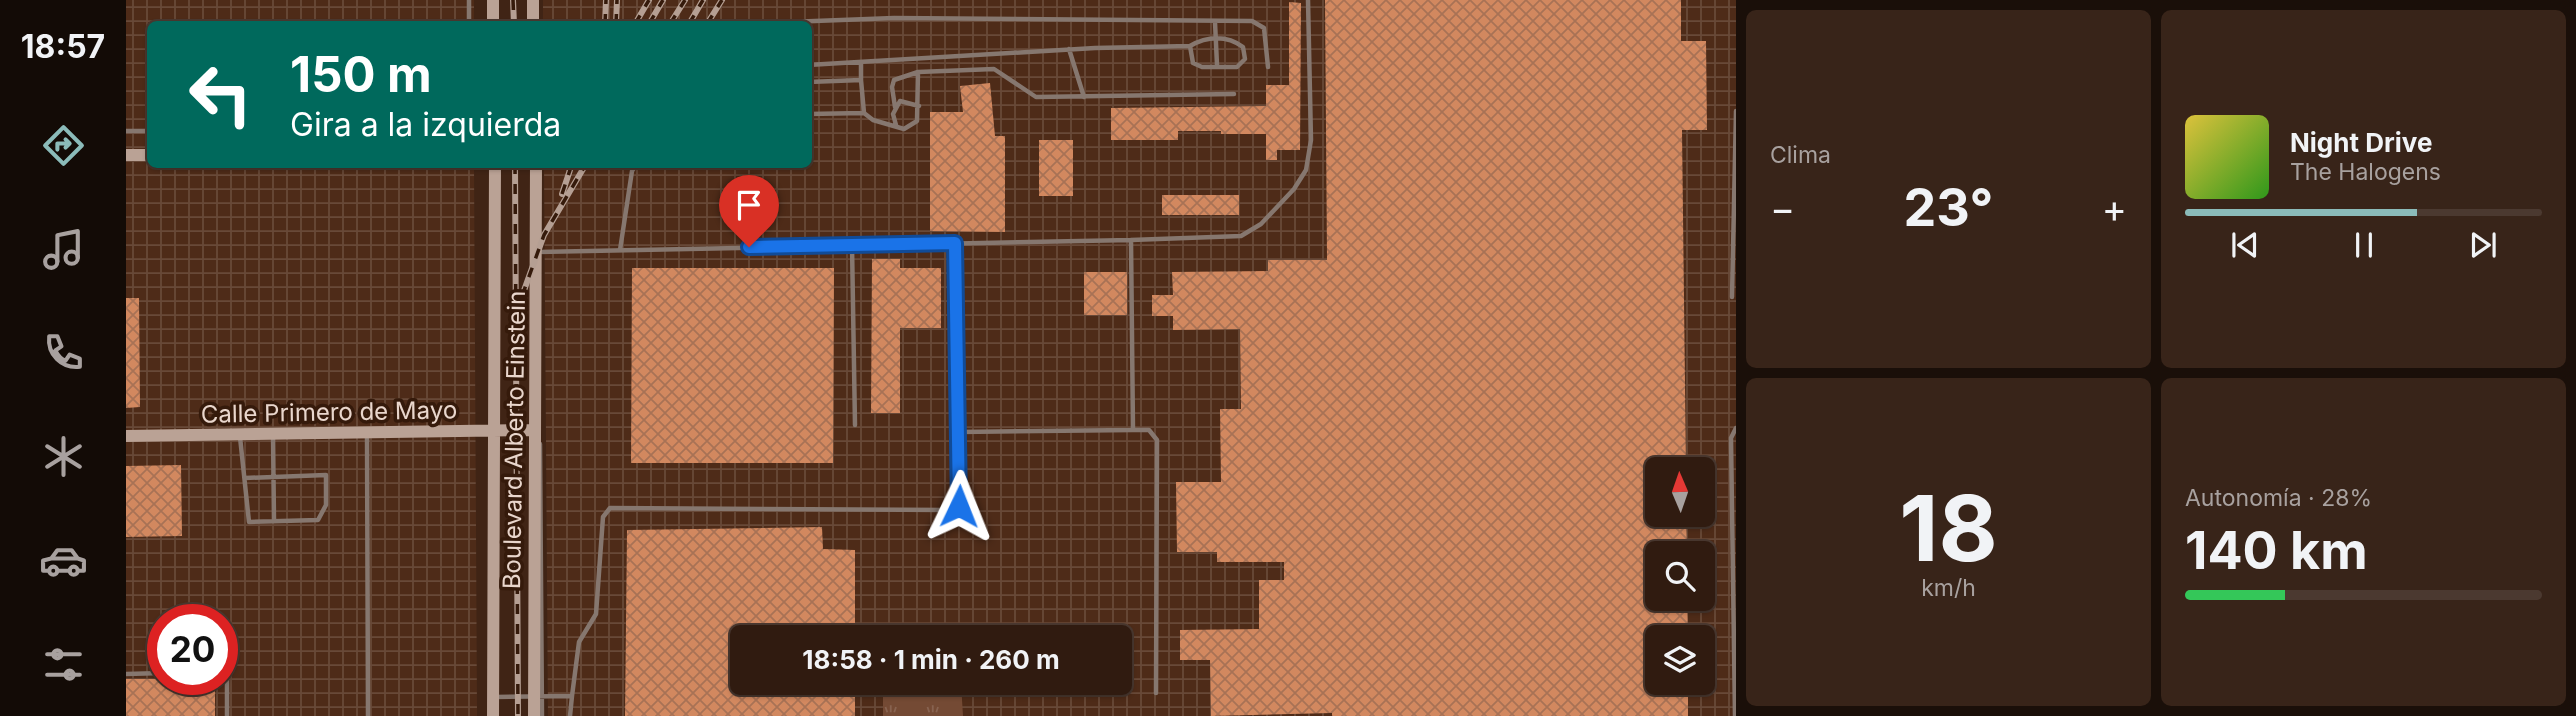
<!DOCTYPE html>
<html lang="es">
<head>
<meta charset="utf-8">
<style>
  :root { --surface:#301b10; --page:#382419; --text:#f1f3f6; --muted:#a8a19f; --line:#4b3930; --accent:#8bbbb9 }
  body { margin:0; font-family:Inter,sans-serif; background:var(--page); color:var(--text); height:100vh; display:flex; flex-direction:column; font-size:26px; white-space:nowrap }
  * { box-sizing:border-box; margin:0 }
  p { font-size:23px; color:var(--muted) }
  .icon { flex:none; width:38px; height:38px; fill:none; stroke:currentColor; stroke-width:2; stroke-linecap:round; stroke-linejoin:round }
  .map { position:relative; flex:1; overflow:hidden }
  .details { display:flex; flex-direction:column; gap:10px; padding:10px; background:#1a0f09; width:840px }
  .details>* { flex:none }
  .hud { position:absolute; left:21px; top:21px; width:665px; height:147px; border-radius:10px; box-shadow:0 2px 5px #0004,0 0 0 2px var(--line); background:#00695c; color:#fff; overflow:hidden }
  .needle { width:46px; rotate:358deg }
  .controls { position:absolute; left:1519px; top:457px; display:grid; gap:14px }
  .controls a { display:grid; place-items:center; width:70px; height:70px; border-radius:10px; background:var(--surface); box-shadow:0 2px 5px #0004,0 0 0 2px var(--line); font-size:35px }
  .speed { position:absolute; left:21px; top:604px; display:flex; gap:14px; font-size:35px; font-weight:700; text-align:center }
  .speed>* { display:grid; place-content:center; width:91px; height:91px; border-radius:50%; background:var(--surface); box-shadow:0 2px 5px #0004,0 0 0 2px var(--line); line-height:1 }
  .speed .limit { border:10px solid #d22; background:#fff; color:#111 }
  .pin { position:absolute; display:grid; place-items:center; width:60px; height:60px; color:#fff; margin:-72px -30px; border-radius:50% 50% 50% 0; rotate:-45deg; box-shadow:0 0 7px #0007 }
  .pin .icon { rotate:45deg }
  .me { position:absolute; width:77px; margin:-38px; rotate:2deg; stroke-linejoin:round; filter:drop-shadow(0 0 5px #0008) }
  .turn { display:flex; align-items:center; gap:24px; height:147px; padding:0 28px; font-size:32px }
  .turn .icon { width:91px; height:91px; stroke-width:2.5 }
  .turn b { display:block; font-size:49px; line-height:60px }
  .big { font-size:52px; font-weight:700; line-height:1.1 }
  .details .widget { flex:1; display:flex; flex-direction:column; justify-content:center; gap:10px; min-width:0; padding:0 24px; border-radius:10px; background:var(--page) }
  .details .dial { align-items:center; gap:0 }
  .dial b { font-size:91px; line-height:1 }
  .song { display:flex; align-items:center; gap:21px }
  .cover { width:84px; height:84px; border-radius:10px; background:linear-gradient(135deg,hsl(50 70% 55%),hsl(110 70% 35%)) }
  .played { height:7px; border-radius:4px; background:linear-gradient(90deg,var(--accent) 65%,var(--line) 65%) }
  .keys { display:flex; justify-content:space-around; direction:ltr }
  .heat { display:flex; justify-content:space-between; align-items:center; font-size:38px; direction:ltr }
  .charge { height:10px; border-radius:5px; background:linear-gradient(90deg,#34c759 28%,var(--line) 0) }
  .details .tiles { flex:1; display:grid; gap:10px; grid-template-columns:repeat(2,1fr) }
  .trip { position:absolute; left:604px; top:625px; width:402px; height:70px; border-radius:10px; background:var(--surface); box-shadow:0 2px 5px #0004,0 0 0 2px var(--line); font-weight:700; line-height:70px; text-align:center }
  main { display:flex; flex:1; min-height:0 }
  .menu { display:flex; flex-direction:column; width:126px; justify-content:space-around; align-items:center; background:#130b06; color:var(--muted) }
  .menu .icon { width:49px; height:49px }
  .menu .on { color:var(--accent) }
  .menu b { font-size:32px; color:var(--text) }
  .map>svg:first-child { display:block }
  .industrial { fill:url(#industrial-grid); fill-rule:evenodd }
  .grass { fill:url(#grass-tufts) }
  .building { fill:url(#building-cross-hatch) }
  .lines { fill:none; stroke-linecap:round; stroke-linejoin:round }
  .lane { stroke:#86776f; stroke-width:4.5 }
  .secondary { stroke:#baa295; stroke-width:12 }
  .rail-casing { stroke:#b59f93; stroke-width:6 }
  .rail { stroke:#351a0b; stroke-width:3.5; stroke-dasharray:10; stroke-linecap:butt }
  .route-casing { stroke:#114b97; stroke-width:18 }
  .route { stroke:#1a73e8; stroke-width:12 }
  .labels { text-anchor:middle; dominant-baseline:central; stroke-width:7; stroke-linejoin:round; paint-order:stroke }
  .street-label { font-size:24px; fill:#e9d6cc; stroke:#351a0b }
</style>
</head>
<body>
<main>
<nav class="menu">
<b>18:57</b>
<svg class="icon on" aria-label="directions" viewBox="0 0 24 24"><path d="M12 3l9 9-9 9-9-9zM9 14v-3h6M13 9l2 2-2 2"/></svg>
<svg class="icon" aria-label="music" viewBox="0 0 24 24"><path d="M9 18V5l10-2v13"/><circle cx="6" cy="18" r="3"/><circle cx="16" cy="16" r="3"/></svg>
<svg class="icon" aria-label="phone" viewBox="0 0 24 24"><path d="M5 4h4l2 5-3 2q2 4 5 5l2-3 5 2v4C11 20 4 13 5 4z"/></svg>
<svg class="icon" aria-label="climate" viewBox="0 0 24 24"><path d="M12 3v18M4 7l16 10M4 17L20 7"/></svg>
<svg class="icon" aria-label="car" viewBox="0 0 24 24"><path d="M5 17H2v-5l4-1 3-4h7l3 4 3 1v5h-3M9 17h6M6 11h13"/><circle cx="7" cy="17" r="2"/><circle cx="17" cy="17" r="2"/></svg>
<svg class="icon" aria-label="filters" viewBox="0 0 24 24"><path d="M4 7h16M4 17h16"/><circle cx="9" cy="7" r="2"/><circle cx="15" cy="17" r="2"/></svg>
</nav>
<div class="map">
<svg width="1610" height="716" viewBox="0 0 1610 716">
  <defs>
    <pattern id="industrial-grid" width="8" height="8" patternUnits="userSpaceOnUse" patternTransform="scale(1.75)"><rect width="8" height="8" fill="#4e2b18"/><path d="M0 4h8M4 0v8" fill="none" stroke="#684938"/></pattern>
    <pattern id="grass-tufts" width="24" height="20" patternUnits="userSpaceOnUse" patternTransform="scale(1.75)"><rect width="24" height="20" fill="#744a34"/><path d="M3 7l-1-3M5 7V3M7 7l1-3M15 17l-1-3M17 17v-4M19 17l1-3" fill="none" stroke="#886350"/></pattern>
    <pattern id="building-cross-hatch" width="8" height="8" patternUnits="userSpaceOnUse" patternTransform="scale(1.75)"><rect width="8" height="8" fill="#d2885f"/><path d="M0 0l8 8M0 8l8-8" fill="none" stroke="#a87255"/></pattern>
  </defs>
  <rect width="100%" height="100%" fill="#402415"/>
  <path class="industrial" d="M0 0H348V24H24V164L348 165 351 716H0ZM37 620H96V679H37Z
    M417 0H1610V716H422L418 165 682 164V24H417ZM1531 469H1577V514H1531ZM1531 553H1577V598H1531ZM616 637H994V682H616ZM1531 637H1577V682H1531Z"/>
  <path class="grass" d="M757 683H835L837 716H757Z"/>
  <path class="building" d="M1199 0H1555V41H1580L1581 130H1556L1560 469H1531V514H1560L1561 553H1531V598H1561L1562 637H1531V682H1562V716H1206V713L1085 716 1084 660H1054V630L1133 629V580H1158V562H1091V552H1051L1050 482H1095L1094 409H1115L1114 329 1047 330V316H1026V295H1047L1046 272 1142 271V260H1201Z
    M1163 2 1175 3 1174 150H1151V160H1140V134H1095V131H1052V140H985V108L1140 106V85H1163Z
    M864 83 869 136H879V232L804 231V112H837L834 86Z
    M913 140H947V196H913Z
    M1036 195H1113V215H1036Z
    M746 259H774V268H815V328H774V413H745Z
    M506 268H708L707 463H505Z
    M958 272H1001V315H958Z
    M0 298H13L14 407 0 408Z
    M55 465 56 536 0 537V466Z
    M696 527 697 549 729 550V637H616V682H729V716H499L501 530Z
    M0 679H89V716H0Z"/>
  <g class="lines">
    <path class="lane" d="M1089 22 1091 65
      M343 24V0
      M611 24 768 18 1126 21 1138 28 1142 67
      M943 49 958 97
      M682 65 969 48 1064 46C1081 36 1101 35 1117 47L1119 59 1111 67H1076L1067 63 1064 46
      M735 80V62
      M682 82 735 80 738 113
      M769 107 766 87 768 80 792 72
      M682 114 738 113 747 120 778 129 791 121 792 72 868 69 910 97 1108 94
      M770 125 767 114 774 101 793 106
      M0 131H24
      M829 243 833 432
      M726 245 729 425
      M494 250 506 171 511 164
      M412 252 1005 240
      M1606 297 1610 111
      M1007 430H1023L1031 440 1030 693
      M241 433 242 716
      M147 434 148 521
      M114 437 123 522 192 520 200 505V475L119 478
      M414 444 416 716
      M96 672 101 678V716
      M0 674 37 673
      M369 697 446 696 453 642 470 614 477 517 484 508 823 510 833 506 835 498 833 432 1007 430 1005 240 1115 236 1135 224 1168 189 1180 170 1185 140 1182 0
      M444 716 446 696
      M1609 716 1605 438 1610 428"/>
    <path class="secondary" d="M367 0V24
      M407 0V24
      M0 155H24
      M0 436 407 430
      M367 716 369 164
      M408 716 410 164"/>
    <g class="rail-casing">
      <path id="rail" d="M387 0 388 24
        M479 24 480 0
        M490 24 491 0
        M509 24 523 0
        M523 24 537 0
        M544 24 559 0
        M563 24 577 0
        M581 24 596 0
        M389 164 392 716
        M436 194 446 164
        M396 296 418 235 460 164"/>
    </g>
    <use href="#rail" class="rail"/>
  </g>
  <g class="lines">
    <g class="route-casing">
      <path id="route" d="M623 247 829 243 833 506"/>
    </g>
    <use href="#route" class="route"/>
  </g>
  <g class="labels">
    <g class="street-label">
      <text transform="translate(203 412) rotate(-1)">Calle Primero de Mayo</text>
      <text transform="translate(388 440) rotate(-89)">Boulevard Alberto Einstein</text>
    </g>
  </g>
</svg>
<div class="controls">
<a><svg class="needle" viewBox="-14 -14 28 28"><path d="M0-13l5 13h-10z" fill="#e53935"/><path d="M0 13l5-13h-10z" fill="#a8a19f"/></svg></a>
<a><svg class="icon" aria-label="search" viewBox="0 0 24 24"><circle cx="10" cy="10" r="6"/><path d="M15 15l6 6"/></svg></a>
<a><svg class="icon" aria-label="layers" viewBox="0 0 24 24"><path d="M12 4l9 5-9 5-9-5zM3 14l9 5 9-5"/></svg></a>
</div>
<div class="speed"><div class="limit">20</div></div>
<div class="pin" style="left:623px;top:247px;background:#d93025"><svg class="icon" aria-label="arrive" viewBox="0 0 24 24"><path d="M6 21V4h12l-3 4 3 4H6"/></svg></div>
<svg class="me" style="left:833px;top:506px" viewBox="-20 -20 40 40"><path d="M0-17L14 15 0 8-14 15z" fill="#1a73e8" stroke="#fff" stroke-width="4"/></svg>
<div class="trip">18:58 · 1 min · 260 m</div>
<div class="hud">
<div class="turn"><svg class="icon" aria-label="left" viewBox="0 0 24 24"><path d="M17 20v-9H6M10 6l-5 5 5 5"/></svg><div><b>150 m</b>Gira a la izquierda</div></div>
</div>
</div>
<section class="details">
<div class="tiles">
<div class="widget"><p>Clima</p>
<div class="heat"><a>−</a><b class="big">23°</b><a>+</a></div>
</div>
<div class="widget">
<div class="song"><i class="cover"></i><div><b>Night Drive</b><p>The Halogens</p></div></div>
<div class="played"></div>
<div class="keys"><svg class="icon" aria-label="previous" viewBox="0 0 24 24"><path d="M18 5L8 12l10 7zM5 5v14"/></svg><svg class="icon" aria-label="pause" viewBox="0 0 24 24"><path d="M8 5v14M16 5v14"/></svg><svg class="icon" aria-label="next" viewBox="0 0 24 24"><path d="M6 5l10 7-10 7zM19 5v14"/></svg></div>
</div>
<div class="widget dial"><b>18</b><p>km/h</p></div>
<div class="widget"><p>Autonomía · 28%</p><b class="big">140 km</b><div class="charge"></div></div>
</div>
</section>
</main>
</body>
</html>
